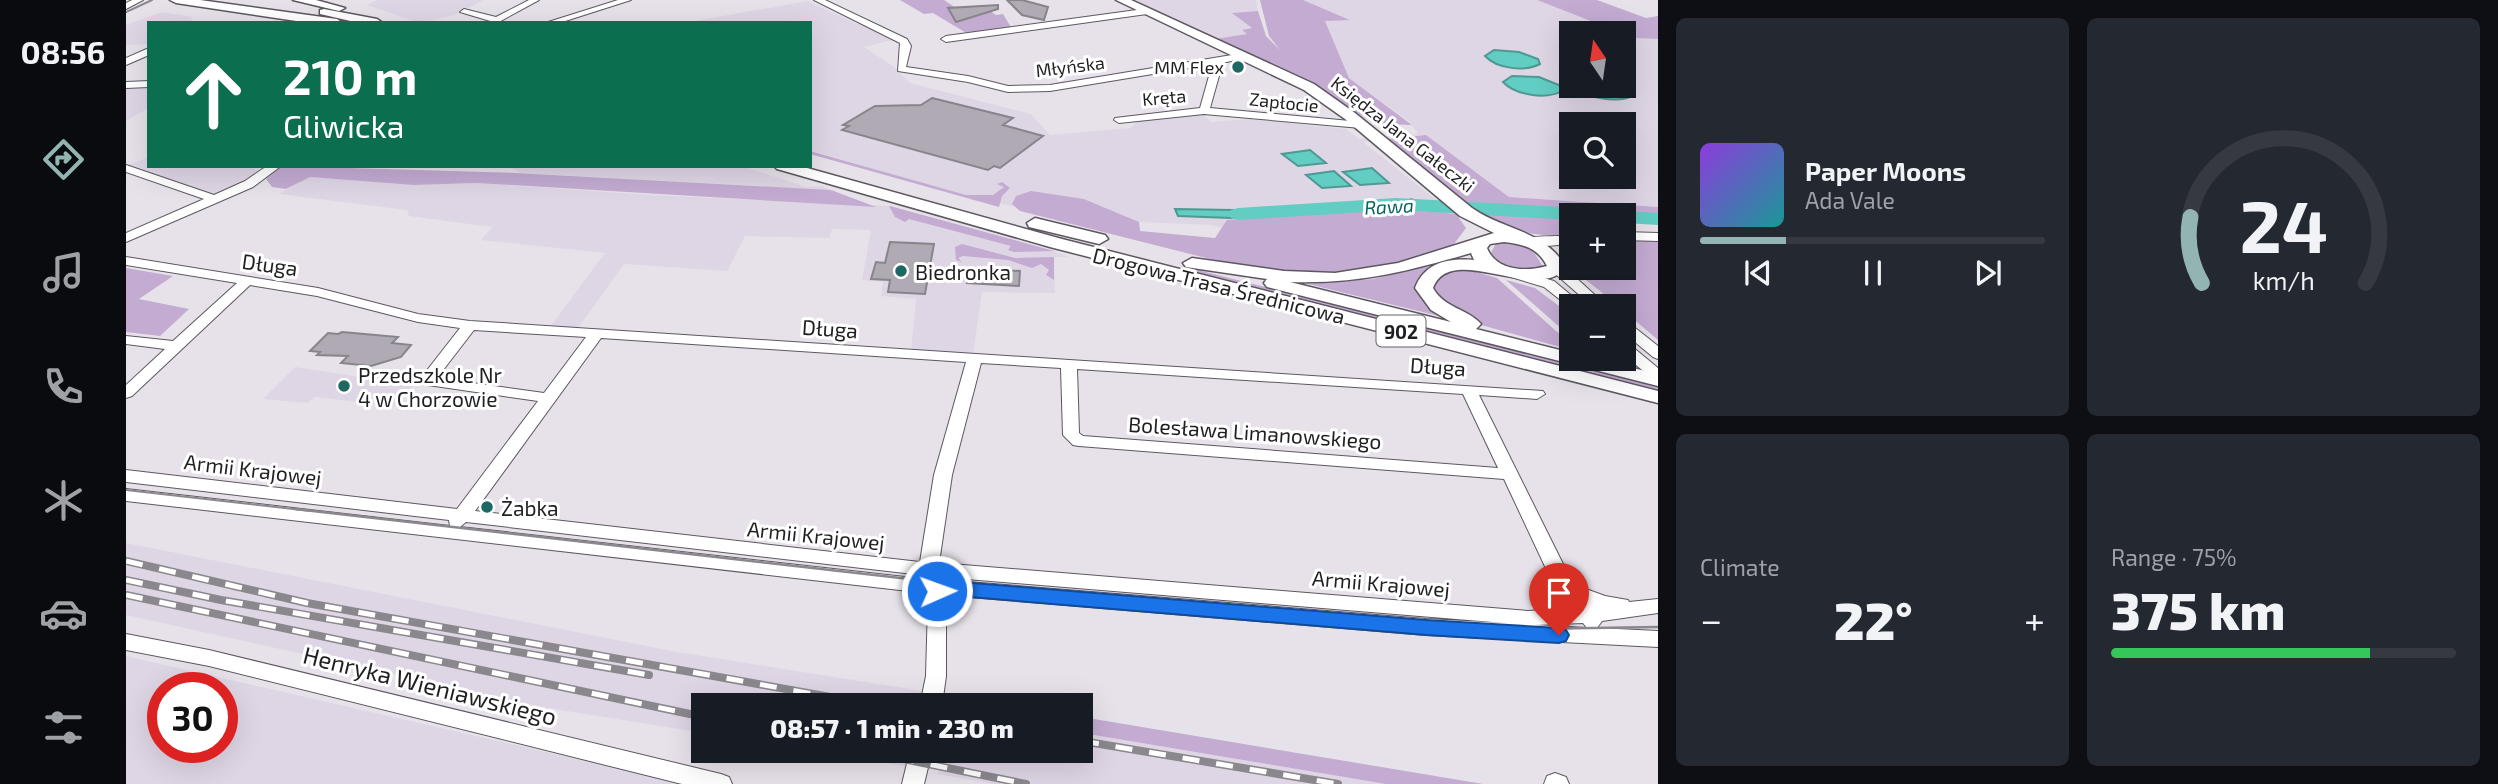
<!DOCTYPE html>
<html lang="en">
<head>
<meta charset="utf-8">
<style>
  :root { --surface:#171b24; --page:#242831; --text:#f1f3f6; --muted:#9ea1a6; --line:#363941; --accent:#92b4b3 }
  body { margin:0; font-family:"Exo 2",sans-serif; background:var(--page); color:var(--text); height:100vh; display:flex; flex-direction:column; font-size:26px; white-space:nowrap }
  * { box-sizing:border-box; margin:0 }
  p { font-size:23px; color:var(--muted) }
  .icon { flex:none; width:38px; height:38px; fill:none; stroke:currentColor; stroke-width:2; stroke-linecap:round; stroke-linejoin:round }
  .map { position:relative; flex:1; overflow:hidden }
  .panel { display:flex; flex-direction:column; gap:18px; padding:18px; background:#0d0f14; width:840px }
  .panel>* { flex:none }
  .guide { position:absolute; left:21px; top:21px; width:665px; height:147px; border-radius:0px; box-shadow:0 7px 28px #0002; background:#0b6e4f; color:#fff; overflow:hidden }
  .needle { width:46px; rotate:347deg }
  .tools { position:absolute; left:1433px; top:21px; display:grid; gap:14px }
  .tools a { display:grid; place-items:center; width:77px; height:77px; border-radius:0px; background:var(--surface); box-shadow:0 7px 28px #0002; font-size:35px }
  .speed { position:absolute; left:21px; top:672px; display:flex; gap:14px; font-size:35px; font-weight:700; text-align:center }
  .speed>* { display:grid; place-content:center; width:91px; height:91px; border-radius:50%; background:var(--surface); box-shadow:0 7px 28px #0002; line-height:1 }
  .speed .limit { border:10px solid #d22; background:#fff; color:#111 }
  .pin { position:absolute; display:grid; place-items:center; width:60px; height:60px; color:#fff; margin:-72px -30px; border-radius:50% 50% 50% 0; rotate:-45deg; box-shadow:0 0 7px #0007 }
  .pin .icon { rotate:45deg }
  .me { position:absolute; width:77px; margin:-38px; rotate:88deg; stroke-linejoin:round; filter:drop-shadow(0 0 5px #0008) }
  .turn { display:flex; align-items:center; gap:24px; height:147px; padding:0 21px; font-size:32px }
  .turn .icon { width:91px; height:91px; stroke-width:2.5 }
  .turn b { display:block; font-size:49px; line-height:60px }
  .big { font-size:52px; font-weight:800; line-height:1.1 }
  .panel .card { flex:1; display:flex; flex-direction:column; justify-content:center; gap:10px; min-width:0; padding:0 24px; border-radius:10px; background:var(--page) }
  .panel .dial { align-items:center; gap:0 }
  .dial svg { height:182px; overflow:visible; fill:none; stroke:var(--line); stroke-width:7; stroke-linecap:round; text-anchor:middle }
  .dial text { fill:var(--text); stroke:none }
  .song { display:flex; align-items:center; gap:21px }
  .cover { width:84px; height:84px; border-radius:10px; background:linear-gradient(135deg,hsl(270 70% 55%),hsl(180 70% 35%)) }
  .played { height:7px; border-radius:4px; background:linear-gradient(90deg,var(--accent) 25%,var(--line) 25%) }
  .keys { display:flex; justify-content:space-around; direction:ltr }
  .heat { display:flex; justify-content:space-between; align-items:center; font-size:38px; direction:ltr }
  .charge { height:10px; border-radius:5px; background:linear-gradient(90deg,#34c759 75%,var(--line) 0) }
  .panel .tiles { flex:1; display:grid; gap:18px; grid-template-columns:repeat(2,1fr) }
  .trip { position:absolute; left:565px; top:693px; width:402px; height:70px; border-radius:0px; background:var(--surface); box-shadow:0 7px 28px #0002; font-weight:800; line-height:70px; text-align:center }
  main { display:flex; flex:1; min-height:0 }
  .tabs { display:flex; flex-direction:column; width:126px; justify-content:space-around; align-items:center; background:#090b0e; color:var(--muted) }
  .tabs .icon { width:49px; height:49px }
  .tabs .active { color:var(--accent) }
  .tabs b { font-size:32px; color:var(--text) }
  .map>svg:first-child { display:block }
  .built { fill:#dfd6e5; fill-rule:evenodd }
  .green { fill:#c3abd2 }
  .water { fill:#62cdc3; stroke:#4e9993; stroke-width:2 }
  .lines { fill:none; stroke-linecap:round; stroke-linejoin:round }
  .stream { stroke:#4e9993; stroke-width:3.5 }
  .river { fill:#62cdc3; fill-rule:evenodd }
  .building { fill:#afaab3; stroke:#88848b; stroke-width:2 }
  .minor-casing { stroke:#5d5860; stroke-width:2 }
  .major-casing { stroke:#5d5860; stroke-width:3 }
  .minor { fill:#fff; fill-rule:evenodd }
  .major { fill:#fff; fill-rule:evenodd }
  .tram-far1 { stroke:#8a878d; stroke-width:2 }
  .tram { stroke:#8a878d; stroke-width:2.5 }
  .rail-casing { stroke:#8a878d; stroke-width:8 }
  .rail { stroke:#fff; stroke-width:5; stroke-dasharray:17; stroke-linecap:butt }
  .route { fill:#1a73e8; stroke:#114b97; stroke-width:2 }
  .poi-dot { fill:#1d6862; stroke:#fff; stroke-width:2.5 }
  .labels { text-anchor:middle; dominant-baseline:central; stroke-width:6; stroke-linejoin:round; paint-order:stroke }
  .far-street-label { font-size:18px; fill:#201f22; stroke:#fff }
  .far-poi-label { font-size:18px; fill:#201f22; stroke:#fff; text-anchor:end }
  .far-water-label { font-size:19px; font-style:italic; fill:#04645e; stroke:#fff }
  .shield { fill:#fff; stroke:#636264; stroke-width:2 }
  .shield-label { font-size:19px; font-weight:bold; fill:#201f22 }
  .street-label { font-size:21px; fill:#201f22; stroke:#fff }
  .poi-label { font-size:21px; fill:#201f22; stroke:#fff; text-anchor:start }
  .near-street-label { font-size:24px; fill:#201f22; stroke:#fff }
</style>
</head>
<body>
<main>
<nav class="tabs">
<b>08:56</b>
<svg class="icon active" aria-label="directions" viewBox="0 0 24 24"><path d="M12 3l9 9-9 9-9-9zM9 14v-3h6M13 9l2 2-2 2"/></svg>
<svg class="icon" aria-label="music" viewBox="0 0 24 24"><path d="M9 18V5l10-2v13"/><circle cx="6" cy="18" r="3"/><circle cx="16" cy="16" r="3"/></svg>
<svg class="icon" aria-label="phone" viewBox="0 0 24 24"><path d="M5 4h4l2 5-3 2q2 4 5 5l2-3 5 2v4C11 20 4 13 5 4z"/></svg>
<svg class="icon" aria-label="climate" viewBox="0 0 24 24"><path d="M12 3v18M4 7l16 10M4 17L20 7"/></svg>
<svg class="icon" aria-label="car" viewBox="0 0 24 24"><path d="M5 17H2v-5l4-1 3-4h7l3 4 3 1v5h-3M9 17h6M6 11h13"/><circle cx="7" cy="17" r="2"/><circle cx="17" cy="17" r="2"/></svg>
<svg class="icon" aria-label="filters" viewBox="0 0 24 24"><path d="M4 7h16M4 17h16"/><circle cx="9" cy="7" r="2"/><circle cx="15" cy="17" r="2"/></svg>
</nav>
<div class="map">
<svg width="1532" height="784" viewBox="0 0 1532 784">
  <rect width="100%" height="100%" fill="#e7e2ea"/>
  <path class="built" d="M251 0H357L329 15 293 23 241 5Z
    M1009 0H1130L1132 11 1107 13 1127 29 1117 31 1122 34 1089 39 1032 15 1024 7Z
    M1177 0H1411L1494 33H1446V86H1498V35L1508 38 1532 39V207L1383 197 1300 135 1237 142 1327 213 1285 208 1263 209 1102 229 1084 225 1013 222 958 199 895 208 839 196 684 150V23H557L682 1 731 24 736 22 770 39 738 47 768 67 784 83 905 114 924 135 1004 128 1016 118 1074 113 1086 122 1125 119 1220 129 1233 139 1292 134 1284 122 1223 78 1199 21 1222 19ZM1446 124H1498V177H1446Z
    M36 12 67 17 64 23H23V44L0 45V25Z
    M23 87V108L0 121V88Z
    M23 157V166H120L135 171 87 195 2 165Z
    M381 166H616L680 187 696 186 705 190 395 173Z
    M183 177 287 185 351 183 521 195 763 206 928 251 942 257H928L929 293 856 292 847 354 785 351 790 299 755 296 757 282 736 280 745 230 706 229 703 238 619 236 601 271 498 264 452 328 424 327 479 253 355 240 366 227 283 216 281 210 153 194Z
    M169 367 287 385 269 406 189 397 181 403 137 399Z
    M0 543 551 652 796 691V705H578L577 733 416 707 0 615Z
    M0 656 560 784H0ZM37 688H96V747H37Z
    M956 733 1260 784H867L812 774 816 751H956Z
    M698 751H787L782 767Z"/>
  <path class="green" d="M774 0H818L833 10 857 6 870 15 877 14 886 29 842 34 807 13 798 14Z
    M1134 0H1177L1224 20 1199 21 1223 78 1286 125 1252 124 1253 127 1189 85 1089 39 1121 34 1116 30 1126 28 1106 13 1132 11 1140 36 1154 50 1143 36Z
    M1411 0H1471L1520 18 1532 16V39L1508 38Z
    M1300 135 1383 197 1532 207V217L1343 204 1263 139Z
    M684 151 840 195H867L878 187 871 184 876 182 884 188 876 196 873 207 684 154Z
    M155 166 389 173 705 190 750 207 351 183 287 185 184 177 160 189 146 187 140 179Z
    M905 191 958 199 1013 222 1014 231 1089 238 1101 220C1178 216 1254 205 1330 214L1340 228 1325 248 1268 267 1190 277 1100 263 894 211 886 204 890 196Z
    M763 206H764L928 251 888 252 882 250 885 246 783 219 779 222 769 217Z
    M1351 209 1458 215H1446L1445 234C1413 238 1376 232 1351 209Z
    M1498 239 1532 240V340L1498 311V306H1493L1446 269 1498 268Z
    M1371 241C1401 245 1402 241 1417 267 1398 271 1378 269 1365 253Z
    M836 244 889 258 928 257V280L920 275 923 270 915 264 906 268 882 260 837 256 832 258 836 262 830 260 829 247Z
    M1324 257 1329 262 1300 271 1292 285 1297 299 1317 317 1182 284 1247 279 1304 266Z
    M1056 266 1532 386V391L1053 269Z
    M0 268 47 276 13 299 63 309 34 336 0 332Z
    M1336 268 1371 278 1430 331 1445 341V350L1348 323 1338 319 1306 290 1307 282 1316 274Z
    M1380 280 1409 288 1445 315V337Z
    M956 717 1357 784H1260L956 733Z"/>
  <path class="water" d="M1368 50 1393 52 1412 59 1414 64C1399 72 1371 69 1359 56Z
    M1386 76 1413 77 1433 85 1436 91C1420 100 1389 95 1377 82Z
    M1498 85 1507 91V96C1490 103 1462 99 1448 86Z
    M1184 150 1200 163 1172 166 1156 154Z
    M1246 168 1263 183 1234 185 1217 172Z
    M1208 171 1225 186 1196 188 1180 175Z
    M1049 209 1107 210 1146 214 1105 218 1052 216Z"/>
  <g class="lines">
    <path class="stream" d="M1285 200 1299 204"/>
    <path class="river" d="M1270 198 1474 209 1481 211 1484 215H1446V220L1270 210 1112 220 1105 218 1102 214 1105 210 1112 208Z
      M1498 211 1532 213V225L1498 223V215H1489Z"/>
  </g>
  <path class="building" d="M881 0H896L922 7 918 20 896 15Z
    M872 5V9L830 22 822 8Z
    M806 98 887 118 877 125 917 136 874 168 868 166 862 170 716 130 723 126 717 125 749 106 795 105Z
    M764 242 808 244 799 294 762 292 764 280 745 279 750 262 759 263Z
    M843 268 894 271 893 286 841 283Z
    M216 332 272 337 266 343 285 345 275 357 245 366 215 363 222 356 191 355 194 352 184 351 202 333 212 334Z"/>
  <g class="lines">
    <g class="minor-casing">
      <path id="minor" d="M6 0H17L0 9V3Z
        M403 0H413L371 23 334 12 338 9 370 17Z
        M492 0H505L433 23H419Z
        M688 0H699L781 39 785 46 780 67 842 76 882 86 924 85 1118 53 1123 56 1121 58 1090 64 1093 76 1084 108 1235 122 1240 125 1235 128 1078 114 993 123 988 120 989 118 1074 108 1083 76 1081 65 924 91 882 92 842 82 772 71 774 43Z
        M1018 9 1021 10V14L820 42 815 39 820 36Z
        M23 48V55L0 65V58Z
        M23 81V87L0 88V82Z
        M0 165 88 195 119 181 141 166H155L127 187 0 242V233L78 199 0 172Z
        M1498 232 1532 233V241L1498 240Z
        M1446 235V243C1430 245 1407 250 1395 240 1401 235 1434 237 1446 235Z
        M0 257 192 288 292 314 344 321 1417 391 1419 394 1411 399 1353 395 1441 572 1452 586 1479 596 1502 600 1503 602 1532 599V613L1476 621 1471 628 1532 631V647L1300 635 820 595V676L816 705H794L800 676 802 603 800 593 0 501V489L324 526 323 520 0 482V470L331 509 412 401 295 384 292 381 295 378 334 328 292 322 191 296 124 285 6 396 0 398V385L39 349 0 344V336L47 341 111 283 0 265ZM348 330 460 337 418 393 311 378ZM475 338 840 362 808 475 794 562 349 511ZM855 363 935 368 937 435 947 445 953 446 1378 479 1423 575 1447 608 1402 611 813 563 826 475ZM951 369 1337 394 1372 468 957 436 953 433ZM340 522 796 575 797 579 334 527ZM816 577 1379 623 1300 619 817 580ZM1457 623 1461 628 1409 625Z
        M1431 264 1436 265 1481 306H1466L1426 271 1424 268Z
        M1390 270 1428 281 1458 306H1446V309L1418 287 1385 277 1383 274 1385 271Z
        M1498 322 1503 323 1532 346V359L1527 357 1498 333Z
        M1498 343 1503 344 1532 368V381L1527 379 1498 355Z
        M0 634 83 650 595 774 603 777 606 784H556L83 666 0 650Z
        M784 751H806L798 784H776Z
        M1429 773 1440 777 1443 784H1418L1421 776Z"/>
    </g>
    <g class="major-casing">
      <path id="major" d="M44 0H74L211 19 217 23H184L50 3Z
        M167 0H190L219 8 213 11Z
        M990 0H1005L1188 84 1229 113 1346 208C1379 231 1420 230 1440 268 1409 304 1325 241 1307 288 1318 308 1342 309 1355 324L1350 329 1446 353V359H1470L1532 374V386L1141 287 1138 283 1141 279 1060 267 1057 263 1066 258 1158 271 1209 273 1272 263 1368 233 1334 216 1219 119 1178 90ZM1378 242C1397 244 1412 248 1421 266 1400 272 1370 271 1361 248L1364 244ZM1345 253 1348 260C1323 258 1299 262 1289 288L1305 310 1325 322 1164 282C1233 284 1279 272 1345 253Z
        M198 9 251 19 257 23H233L194 14V10Z
        M648 166H674L936 239 1532 391V403L924 247 651 169Z
        M909 218 979 235 982 239 973 244 903 227 901 223Z"/>
    </g>
    <use href="#minor" class="minor"/>
    <use href="#major" class="major"/>
    <path class="tram-far1" d="M0 12 26 0
      M0 490 185 511"/>
    <path class="tram" d="M169 509 845 586 1400 629 1532 627"/>
    <g class="rail-casing">
      <path id="rail" d="M0 561 181 603 749 705
        M0 580 95 600 523 675
        M0 595 578 717
        M956 741 1212 784
        M738 751 900 784"/>
    </g>
    <use href="#rail" class="rail"/>
  </g>
  <path class="route" d="M810 580 1300 620 1433 628 1440 630 1443 635 1440 641 1433 643 1300 635 819 595 811 598 804 596 801 587 804 582Z"/>
  <g class="poi-dot">
    <circle cx="1112" cy="67" r="7"/>
    <circle cx="775" cy="271" r="7"/>
    <circle cx="218" cy="386" r="7"/>
    <circle cx="361" cy="507" r="7"/>
  </g>
  <g class="labels">
    <g class="far-street-label">
      <text transform="translate(944 66) rotate(-7)">Młyńska</text>
      <text transform="translate(1038 97) rotate(-5)">Kręta</text>
      <text transform="translate(1158 102) rotate(6)">Zapłocie</text>
      <text transform="translate(1277 134) rotate(38)">Księdza Jana Gałeczki</text>
    </g>
    <g class="far-poi-label">
      <text x="1098" y="67">MM Flex</text>
    </g>
    <g class="far-water-label">
      <text transform="translate(1263 206) rotate(-3)">Rawa</text>
    </g>
    <rect class="shield" x="1250.5" y="315.5" width="49" height="31" rx="5"/>
    <g class="shield-label">
      <text x="1275" y="331">902</text>
    </g>
    <g class="street-label">
      <text transform="translate(144 264) rotate(8)">Długa</text>
      <text transform="translate(1093 285) rotate(14)">Drogowa Trasa Średnicowa</text>
      <text transform="translate(704 328) rotate(4)">Długa</text>
      <text transform="translate(1312 366) rotate(4)">Długa</text>
      <text transform="translate(1129 432) rotate(4)">Bolesława Limanowskiego</text>
      <text transform="translate(127 469) rotate(7)">Armii Krajowej</text>
      <text transform="translate(690 535) rotate(6)">Armii Krajowej</text>
      <text transform="translate(1255 583) rotate(5)">Armii Krajowej</text>
    </g>
    <g class="poi-label">
      <text x="789" y="271">Biedronka</text>
      <text x="232" y="374">Przedszkole Nr<tspan x="232" dy="24">4 w Chorzowie</tspan></text>
      <text x="375" y="507">Żabka</text>
    </g>
    <g class="near-street-label">
      <text transform="translate(304 685) rotate(14)">Henryka Wieniawskiego</text>
    </g>
  </g>
</svg>
<div class="tools">
<a><svg class="needle" viewBox="-14 -14 28 28"><path d="M0-13l5 13h-10z" fill="#e53935"/><path d="M0 13l5-13h-10z" fill="#9ea1a6"/></svg></a>
<a><svg class="icon" aria-label="search" viewBox="0 0 24 24"><circle cx="10" cy="10" r="6"/><path d="M15 15l6 6"/></svg></a>
<a>+</a>
<a>−</a>
</div>
<div class="speed"><div class="limit">30</div></div>
<div class="pin" style="left:1433px;top:635px;background:#d93025"><svg class="icon" aria-label="arrive" viewBox="0 0 24 24"><path d="M6 21V4h12l-3 4 3 4H6"/></svg></div>
<svg class="me" style="left:811px;top:591px" viewBox="-20 -20 40 40"><circle r="17" fill="#1a73e8" stroke="#fff" stroke-width="3"/><path d="M0-11L8 9 0 5-8 9z" fill="#fff"/></svg>
<div class="trip">08:57 · 1 min · 230 m</div>
<div class="guide">
<div class="turn"><svg class="icon" aria-label="ahead" viewBox="0 0 24 24"><path d="M12 20V5M6 11l6-6 6 6"/></svg><div><b>210 m</b>Gliwicka</div></div>
</div>
</div>
<section class="panel">
<div class="tiles">
<div class="card">
<div class="song"><i class="cover"></i><div><b>Paper Moons</b><p>Ada Vale</p></div></div>
<div class="played"></div>
<div class="keys"><svg class="icon" aria-label="previous" viewBox="0 0 24 24"><path d="M18 5L8 12l10 7zM5 5v14"/></svg><svg class="icon" aria-label="pause" viewBox="0 0 24 24"><path d="M8 5v14M16 5v14"/></svg><svg class="icon" aria-label="next" viewBox="0 0 24 24"><path d="M6 5l10 7-10 7zM19 5v14"/></svg></div>
</div>
<div class="card dial"><svg viewBox="0 0 100 80">
<path d="M14 69A42 42 0 1 1 86 69"/>
<path d="M14 69A42 42 0 0 1 9 40" stroke="#92b4b3"/>
<text x="50" y="56" font-size="32" font-weight="700">24</text>
<text x="50" y="72" font-size="11">km/h</text>
</svg></div>
<div class="card"><p>Climate</p>
<div class="heat"><a>−</a><b class="big">22°</b><a>+</a></div>
</div>
<div class="card"><p>Range · 75%</p><b class="big">375 km</b><div class="charge"></div></div>
</div>
</section>
</main>
</body>
</html>
